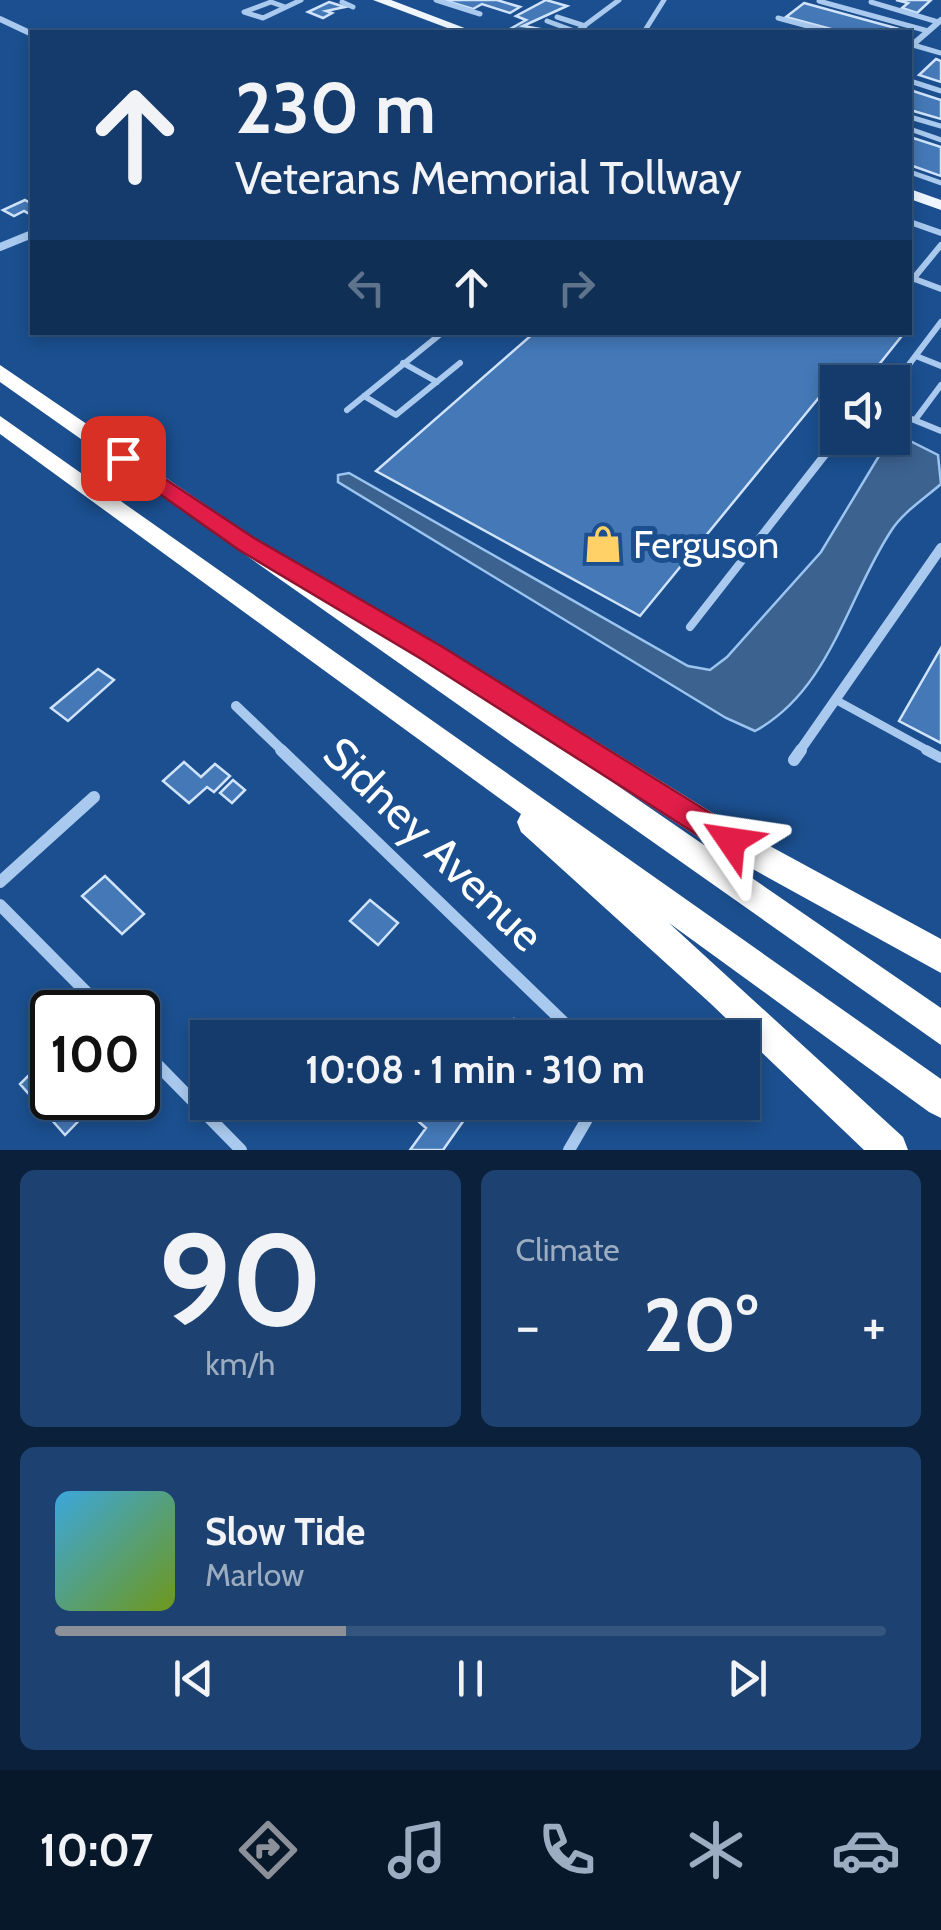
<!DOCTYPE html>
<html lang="en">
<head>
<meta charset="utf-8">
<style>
  :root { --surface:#143b6b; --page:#1d4271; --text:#f1f3f6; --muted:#9dadc1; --line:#33557e; --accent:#8c9099 }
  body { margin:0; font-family:Cabin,sans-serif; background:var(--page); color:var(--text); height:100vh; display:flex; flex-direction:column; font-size:38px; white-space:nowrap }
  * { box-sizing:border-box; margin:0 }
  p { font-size:32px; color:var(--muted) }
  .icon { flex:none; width:55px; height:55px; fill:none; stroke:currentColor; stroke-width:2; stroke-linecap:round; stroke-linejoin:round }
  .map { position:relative; height:1150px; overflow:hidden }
  .panel { display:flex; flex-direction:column; gap:20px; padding:20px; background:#0b203b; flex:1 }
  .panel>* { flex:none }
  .guide { position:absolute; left:30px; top:30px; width:882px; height:305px; border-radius:0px; box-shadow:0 5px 15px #0003,0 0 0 2px var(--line); background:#143b6b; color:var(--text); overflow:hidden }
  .buttons { position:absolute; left:820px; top:365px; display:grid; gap:20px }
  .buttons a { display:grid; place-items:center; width:90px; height:90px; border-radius:0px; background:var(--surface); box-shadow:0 5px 15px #0003,0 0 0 2px var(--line); font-size:50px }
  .speed { position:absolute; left:30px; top:990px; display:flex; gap:20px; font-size:50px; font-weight:700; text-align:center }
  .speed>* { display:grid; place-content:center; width:130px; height:130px; border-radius:50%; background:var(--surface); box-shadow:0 5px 15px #0003,0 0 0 2px var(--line); line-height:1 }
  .speed .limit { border:5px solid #111; border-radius:15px; background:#fff; color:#111 }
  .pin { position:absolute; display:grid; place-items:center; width:85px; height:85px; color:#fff; margin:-42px; border-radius:20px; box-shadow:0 5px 15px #0006 }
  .me { position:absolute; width:110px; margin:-55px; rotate:302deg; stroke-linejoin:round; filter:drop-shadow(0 0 8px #0008) }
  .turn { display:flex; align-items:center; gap:35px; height:210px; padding:0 40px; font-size:45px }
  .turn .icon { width:130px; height:130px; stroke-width:2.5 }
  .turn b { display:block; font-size:70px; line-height:85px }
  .lanes { display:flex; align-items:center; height:95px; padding:0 40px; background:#0003; justify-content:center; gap:50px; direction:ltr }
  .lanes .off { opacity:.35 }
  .big { font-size:75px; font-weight:800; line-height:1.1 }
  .panel .tile { flex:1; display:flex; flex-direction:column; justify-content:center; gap:15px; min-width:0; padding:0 35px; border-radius:15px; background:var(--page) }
  .panel .dial { align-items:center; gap:0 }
  .dial b { font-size:130px; line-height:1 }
  .song { display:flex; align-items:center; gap:30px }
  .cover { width:120px; height:120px; border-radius:15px; background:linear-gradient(135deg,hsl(200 70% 55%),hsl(80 70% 35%)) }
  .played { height:10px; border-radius:5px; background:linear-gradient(90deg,var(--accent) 35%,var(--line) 35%) }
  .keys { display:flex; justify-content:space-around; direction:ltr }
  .heat { display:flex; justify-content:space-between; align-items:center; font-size:55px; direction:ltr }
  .panel .tiles { flex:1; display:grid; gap:20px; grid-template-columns:1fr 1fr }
  .tile:last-child { grid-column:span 2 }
  .trip { position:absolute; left:190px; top:1020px; width:570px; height:100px; border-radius:0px; background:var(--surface); box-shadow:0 5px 15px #0003,0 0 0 2px var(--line); font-weight:800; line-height:100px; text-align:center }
  .tabs { display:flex; height:160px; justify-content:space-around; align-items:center; background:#08182b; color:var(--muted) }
  .tabs .icon { width:70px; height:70px }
  .tabs .on { color:var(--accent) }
  .tabs b { font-size:45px; color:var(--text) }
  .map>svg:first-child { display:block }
  .water { fill:#3c6290; stroke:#9cc4f0; stroke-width:2.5 }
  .building { fill:#4478b7; stroke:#cfe3fa; stroke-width:2.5 }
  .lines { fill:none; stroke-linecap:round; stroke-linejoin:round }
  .service-far3 { stroke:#a9c9ee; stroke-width:5 }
  .service-far2 { stroke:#a9c9ee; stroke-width:6 }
  .service-far1 { stroke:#a9c9ee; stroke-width:8 }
  .service { stroke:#a9c9ee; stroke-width:10 }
  .minor-far3 { stroke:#a9c9ee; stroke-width:6 }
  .minor-far2 { stroke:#a9c9ee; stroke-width:8 }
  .minor-far1 { stroke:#a9c9ee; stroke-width:10 }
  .minor { stroke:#a9c9ee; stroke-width:12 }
  .primary { fill:#f0f6ff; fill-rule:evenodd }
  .motorway { fill:#fff; fill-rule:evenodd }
  .route { fill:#e11d48; stroke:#92132f; stroke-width:2.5 }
  .labels { text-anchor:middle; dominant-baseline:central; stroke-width:10; stroke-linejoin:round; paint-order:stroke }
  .poi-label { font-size:38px; fill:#fff; stroke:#1b4f8f; text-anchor:start }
  .near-street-label { font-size:45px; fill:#fff; stroke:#1b4f8f }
</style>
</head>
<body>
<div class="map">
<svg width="941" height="1150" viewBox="0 0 941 1150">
  <rect width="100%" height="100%" fill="#1b4f8f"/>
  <path class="water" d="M888 441H910L938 455 941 484C925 498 902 513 891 531 847 598 830 690 755 731L726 718 338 482V475L349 473 688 666 710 670 727 657 821 552Z"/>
  <path class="building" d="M443 0H497L520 7 510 13 482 4 473 9Z
    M546 0 567 6 523 26 557 32 510 29 526 20 516 16Z
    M896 0H931L917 13 902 8 908 3Z
    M329 2 345 7 326 11 332 13 323 18 308 12Z
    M804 3 899 29 842 32 786 17Z
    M936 59 941 61V82L919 75Z
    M910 90 941 100V119L910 110Z
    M910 137 941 147V176L910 165Z
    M25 200 32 204 31 215 24 211 14 216 3 210Z
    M535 332H905L865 382H838V394L826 389 640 616 376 471Z
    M941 648V743L899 721Z
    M98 669 114 680 68 721 51 708Z
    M184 762 201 777 215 764 230 776 214 792 207 787 189 803 163 781Z
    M233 780 245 790 232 803 220 793Z
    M105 876 144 914 122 934 82 896Z
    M370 900 398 923 378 945 350 921Z
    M514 1019 538 1038H501Z
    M46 1058 52 1065V1098H82L91 1108 65 1135 20 1084Z
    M432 1102H456L469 1113 443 1150H410L426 1128 418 1121Z"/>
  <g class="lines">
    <path class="service-far3" d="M436 0 480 14
      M819 1 928 31
      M342 2 353 7
      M871 2 938 22
      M285 7 271 2 244 12 263 18 301 0
      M557 17 585 26
      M778 18 830 32
      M547 21 577 32
      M576 32 619 0
      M644 32 664 0
      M913 45 941 53
      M910 81 941 91
      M910 117 941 126
      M910 129 941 140
      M910 172 941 183"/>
    <path class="service-far2" d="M910 222 941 233
      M912 278 941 289
      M913 279 941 245
      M916 356 941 366
      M403 363 437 382
      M892 387 941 322
      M364 396 396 415 460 363
      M347 410 443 332
      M892 411 941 431
      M915 420 941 385"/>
    <path class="service-far1" d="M690 627 838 438
      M836 700 931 752"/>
    <path class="service" d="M926 750 941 758"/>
    <path class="minor-far3" d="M0 19 32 34
      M910 47 941 20"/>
    <path class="minor-far2" d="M0 247 32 234"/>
    <path class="minor-far1" d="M236 706 284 752
      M799 752 941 548"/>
    <path class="minor" d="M281 750 580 1038
      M794 760 801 750
      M0 882 94 797
      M0 905 106 1012
      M138 1045 241 1150
      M569 1150 597 1102"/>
    <path class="primary" d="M373 0H391L475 32H458Z
      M910 189 941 200V210L910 199Z"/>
    <path class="motorway" d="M0 365 416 648 428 640 437 643 742 831 941 939V973L720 851 608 779 941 1008V1045L0 382Z
      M0 416 941 1079V1118L929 1112 669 923 903 1137 908 1150H864L710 1003 521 832 517 822 521 814 0 434Z"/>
  </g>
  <path class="route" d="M123 451 254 538 441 646 741 832 745 841 741 850 731 853 721 850 423 660 239 550 116 463 113 458Z"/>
  <defs>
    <g id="shop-bare" transform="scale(3)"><path d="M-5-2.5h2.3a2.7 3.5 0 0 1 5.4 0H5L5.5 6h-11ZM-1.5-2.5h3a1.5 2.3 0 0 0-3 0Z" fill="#ffd166" stroke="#1b4f8f" stroke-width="2.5" paint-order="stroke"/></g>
  </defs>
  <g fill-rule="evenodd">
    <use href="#shop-bare" x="603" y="544"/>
  </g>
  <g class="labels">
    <g class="poi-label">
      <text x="633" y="544">Ferguson</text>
    </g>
    <g class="near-street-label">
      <text transform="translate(434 844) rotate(44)">Sidney Avenue</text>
    </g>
  </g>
</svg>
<div class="buttons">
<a><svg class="icon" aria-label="sound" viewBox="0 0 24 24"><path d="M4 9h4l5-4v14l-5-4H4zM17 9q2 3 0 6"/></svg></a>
</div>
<div class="speed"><div class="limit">100</div></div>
<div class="pin" style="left:123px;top:458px;background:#d93025"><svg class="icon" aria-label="arrive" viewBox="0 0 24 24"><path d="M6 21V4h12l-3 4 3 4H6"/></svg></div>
<svg class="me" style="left:731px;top:841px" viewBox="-20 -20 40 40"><path d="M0-17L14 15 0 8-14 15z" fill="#e11d48" stroke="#fff" stroke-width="4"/></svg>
<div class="trip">10:08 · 1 min · 310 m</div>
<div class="guide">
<div class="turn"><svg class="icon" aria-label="ahead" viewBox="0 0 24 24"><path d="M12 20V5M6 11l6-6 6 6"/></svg><div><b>230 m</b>Veterans Memorial Tollway</div></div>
<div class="lanes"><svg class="icon off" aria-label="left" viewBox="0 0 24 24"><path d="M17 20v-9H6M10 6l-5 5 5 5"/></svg><svg class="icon" aria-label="ahead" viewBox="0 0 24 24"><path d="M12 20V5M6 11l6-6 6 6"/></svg><svg class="icon off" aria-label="right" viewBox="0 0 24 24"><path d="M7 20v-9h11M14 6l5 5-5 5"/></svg></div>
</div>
</div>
<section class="panel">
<div class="tiles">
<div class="tile dial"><b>90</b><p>km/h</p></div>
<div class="tile"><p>Climate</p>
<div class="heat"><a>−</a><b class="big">20°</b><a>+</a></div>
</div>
<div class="tile">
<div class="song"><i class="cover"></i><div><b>Slow Tide</b><p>Marlow</p></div></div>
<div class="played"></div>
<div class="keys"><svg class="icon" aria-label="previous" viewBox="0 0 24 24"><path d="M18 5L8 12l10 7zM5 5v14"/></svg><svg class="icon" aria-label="pause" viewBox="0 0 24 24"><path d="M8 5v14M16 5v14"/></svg><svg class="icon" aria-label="next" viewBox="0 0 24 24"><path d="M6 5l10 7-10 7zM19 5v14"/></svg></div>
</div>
</div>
</section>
<nav class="tabs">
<b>10:07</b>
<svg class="icon on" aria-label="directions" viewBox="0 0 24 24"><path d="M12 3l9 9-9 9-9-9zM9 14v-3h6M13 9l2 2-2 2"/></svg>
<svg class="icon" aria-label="music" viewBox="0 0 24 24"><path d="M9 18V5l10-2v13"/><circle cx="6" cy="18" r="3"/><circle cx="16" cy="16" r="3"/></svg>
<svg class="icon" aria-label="phone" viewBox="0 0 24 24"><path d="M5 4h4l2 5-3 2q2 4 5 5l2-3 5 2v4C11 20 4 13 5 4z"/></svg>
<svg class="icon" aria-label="climate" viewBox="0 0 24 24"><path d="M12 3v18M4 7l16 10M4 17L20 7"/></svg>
<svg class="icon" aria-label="car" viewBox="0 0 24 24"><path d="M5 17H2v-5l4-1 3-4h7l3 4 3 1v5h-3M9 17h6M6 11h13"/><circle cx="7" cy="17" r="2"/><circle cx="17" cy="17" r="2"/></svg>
</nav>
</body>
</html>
